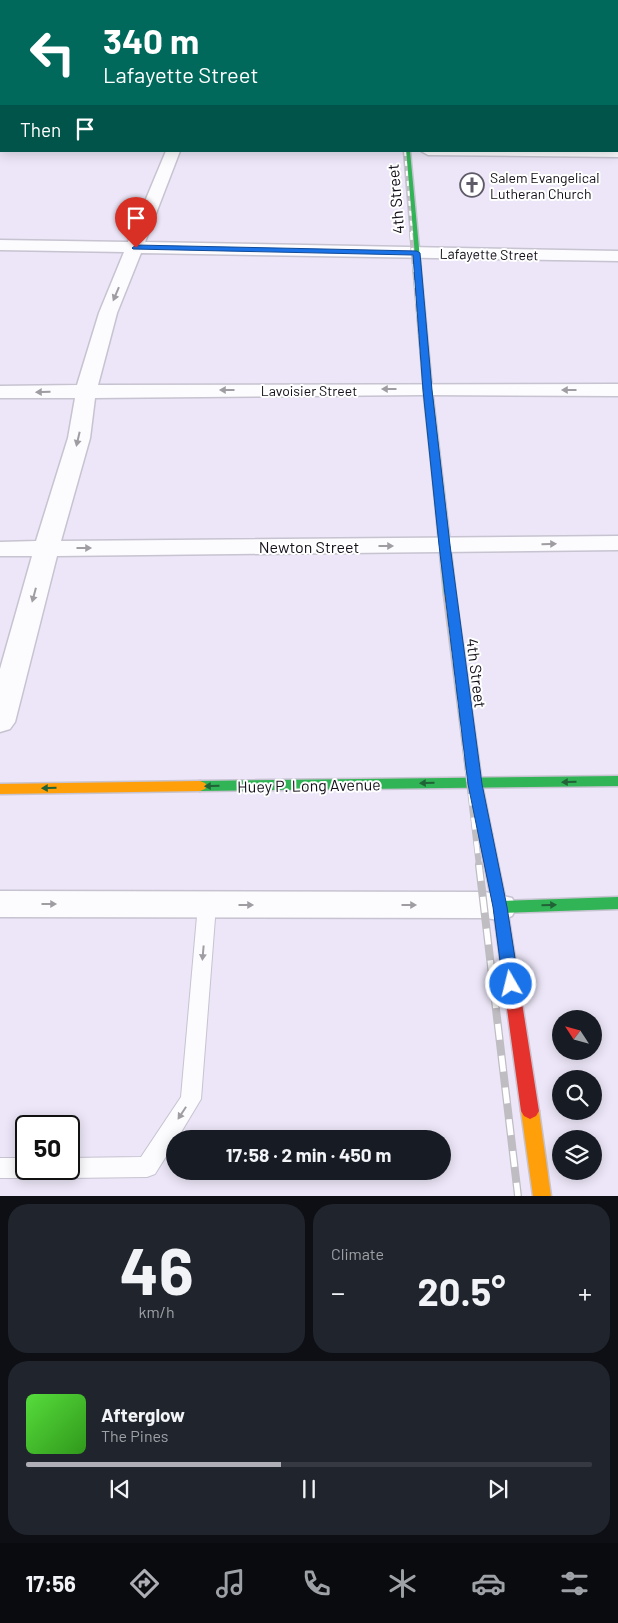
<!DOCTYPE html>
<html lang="en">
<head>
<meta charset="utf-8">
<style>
  :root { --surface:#171b24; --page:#20242c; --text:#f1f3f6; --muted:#9ea1a6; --line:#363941; --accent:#afaeb6 }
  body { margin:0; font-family:Barlow,sans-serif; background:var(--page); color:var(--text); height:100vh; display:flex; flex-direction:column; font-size:19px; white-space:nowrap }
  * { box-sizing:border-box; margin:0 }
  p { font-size:16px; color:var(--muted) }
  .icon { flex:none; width:28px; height:28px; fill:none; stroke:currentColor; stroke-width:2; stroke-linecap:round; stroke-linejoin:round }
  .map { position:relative; height:1196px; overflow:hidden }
  .panel { display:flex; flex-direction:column; gap:8px; padding:8px; background:#0d0f14; flex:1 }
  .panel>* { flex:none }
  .hud { position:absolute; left:0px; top:0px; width:619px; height:152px; box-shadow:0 2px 12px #0003; background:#00695c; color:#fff; overflow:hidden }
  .needle { width:32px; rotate:306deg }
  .buttons { position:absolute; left:552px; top:1010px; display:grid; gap:10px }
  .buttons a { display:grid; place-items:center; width:50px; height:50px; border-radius:50%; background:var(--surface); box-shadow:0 2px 12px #0003; font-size:25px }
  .speed { position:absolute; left:15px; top:1115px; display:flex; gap:10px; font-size:25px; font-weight:700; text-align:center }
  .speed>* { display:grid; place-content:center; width:65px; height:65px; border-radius:50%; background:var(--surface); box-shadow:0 2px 12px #0003; line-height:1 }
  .speed .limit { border:2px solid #111; border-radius:8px; background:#fff; color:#111 }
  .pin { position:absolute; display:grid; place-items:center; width:42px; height:42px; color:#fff; margin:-51px -21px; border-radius:50% 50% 50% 0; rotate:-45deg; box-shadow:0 0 5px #0007 }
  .pin .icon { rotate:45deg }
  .me { position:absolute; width:55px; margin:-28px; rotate:352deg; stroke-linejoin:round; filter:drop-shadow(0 0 4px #0008) }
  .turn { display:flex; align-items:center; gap:18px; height:105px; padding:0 20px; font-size:22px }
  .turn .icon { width:65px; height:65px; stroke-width:2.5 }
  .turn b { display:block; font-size:35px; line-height:42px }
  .then { display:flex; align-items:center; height:48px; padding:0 20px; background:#0003; gap:10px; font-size:19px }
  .big { font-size:38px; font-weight:700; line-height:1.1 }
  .panel .widget { flex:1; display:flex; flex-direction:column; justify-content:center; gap:8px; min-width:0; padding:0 18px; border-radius:20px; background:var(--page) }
  .panel .dial { align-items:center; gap:0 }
  .dial b { font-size:65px; line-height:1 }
  .song { display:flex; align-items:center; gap:15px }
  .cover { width:60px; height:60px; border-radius:8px; background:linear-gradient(135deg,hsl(110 70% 55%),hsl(110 70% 35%)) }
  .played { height:5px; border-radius:2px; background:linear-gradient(90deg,var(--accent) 45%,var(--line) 45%) }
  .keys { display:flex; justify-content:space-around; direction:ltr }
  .heat { display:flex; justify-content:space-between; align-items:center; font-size:28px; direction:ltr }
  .panel .tiles { flex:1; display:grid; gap:8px; grid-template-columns:1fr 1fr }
  .widget:last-child { grid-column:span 2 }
  .trip { position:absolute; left:166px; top:1130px; width:285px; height:50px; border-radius:25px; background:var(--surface); box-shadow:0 2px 12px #0003; font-weight:700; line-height:50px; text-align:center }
  .tab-bar { display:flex; height:80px; justify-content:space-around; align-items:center; background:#090b0e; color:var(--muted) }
  .tab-bar .icon { width:35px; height:35px }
  .tab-bar .on { color:var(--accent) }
  .tab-bar b { font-size:22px; color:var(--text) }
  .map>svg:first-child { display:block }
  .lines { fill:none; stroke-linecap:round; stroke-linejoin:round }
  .lane-casing { stroke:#c7c3d0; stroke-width:2 }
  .street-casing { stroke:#c7c3d0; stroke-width:3 }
  .fast-casing { stroke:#c7c3d0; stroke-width:3 }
  .slow-casing { stroke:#c7c3d0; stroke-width:3 }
  .jam-casing { stroke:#c7c3d0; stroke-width:3 }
  .lane { fill:#fcfbfe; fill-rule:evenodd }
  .street { fill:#fcfbfe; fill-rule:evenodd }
  .fast { fill:#30b455; fill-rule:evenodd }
  .slow { fill:#ff9f0a; fill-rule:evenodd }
  .jam { fill:#e5322d; fill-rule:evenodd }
  .rail-far4-casing { stroke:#bfbdc2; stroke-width:2.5 }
  .rail-far3-casing { stroke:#bfbdc2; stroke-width:4 }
  .rail-far2-casing { stroke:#bfbdc2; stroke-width:5 }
  .rail-far1-casing { stroke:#bfbdc2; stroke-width:6 }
  .rail-casing { stroke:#bfbdc2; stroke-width:8 }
  .rail-far4 { stroke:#fff; stroke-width:2; stroke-dasharray:5; stroke-linecap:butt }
  .rail-far3 { stroke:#fff; stroke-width:2.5; stroke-dasharray:8; stroke-linecap:butt }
  .rail-far2 { stroke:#fff; stroke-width:3; stroke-dasharray:10; stroke-linecap:butt }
  .rail-far1 { stroke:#fff; stroke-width:4.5; stroke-dasharray:12; stroke-linecap:butt }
  .rail { stroke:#fff; stroke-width:5.5; stroke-dasharray:16; stroke-linecap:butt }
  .oneway { fill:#9f9da2 }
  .oneway2 { fill:#226237 }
  .route { fill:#1a73e8; stroke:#114b97 }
  .labels { text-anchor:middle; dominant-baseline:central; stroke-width:4; stroke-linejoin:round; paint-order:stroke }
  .far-poi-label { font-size:14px; fill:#130f19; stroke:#fff; text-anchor:start }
  .far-street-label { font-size:14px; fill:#130f19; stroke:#fff }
  .street-label { font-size:16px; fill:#130f19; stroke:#fff }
</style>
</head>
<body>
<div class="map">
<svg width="618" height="1196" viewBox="0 0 618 1196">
  <rect width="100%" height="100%" fill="#ece6f8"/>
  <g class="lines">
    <g class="lane-casing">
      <path id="lane" d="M207 898 213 900 216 905 201 1099 177 1139H175V1142L155 1174 147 1177 69 1178 61 1175 58 1169H69V1158L141 1157 181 1097 198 905 201 900Z
        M0 1158H26V1169H37L34 1175 26 1178H0Z"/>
    </g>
    <g class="street-casing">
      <path id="street" d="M389 0H399V1H389Z
        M0 34H1V40H0Z
        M1 74V83L0 84V75Z
        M0 136H1V144H0Z
        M618 149V157L428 155 421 151H618Z
        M166 151H180L145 242 618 251V261L141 253 117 313 98 385 618 384V396L424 395 95 398 90 438 61 541 618 536V550L57 556 15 722 10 729 0 732V669L32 556H0V542L36 541 68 438 75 398H0V386L77 385 99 313 124 252 0 250V240L128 242Z
        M0 891 485 892 512 898 517 907 512 916 500 920 485 918 0 917Z"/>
    </g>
    <g class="fast-casing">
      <path id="fast" d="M552 0H556V1H552Z
        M404 151H410L432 389 456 595 450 598 444 595 424 389Z
        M618 776V786L200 791 195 789 193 786 195 783 200 781Z
        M618 897V909L500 913 495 911 493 907 495 903 500 901Z"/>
    </g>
    <g class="slow-casing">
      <path id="slow" d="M450 592 456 595 482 784 492 834 490 838 485 839 480 838 478 834 468 784 444 595Z
        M200 781 205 783 207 786 205 789 200 791 0 794V784Z
        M530 1103 536 1106 539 1111 551 1196H533L521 1111 524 1106Z"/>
    </g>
    <g class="jam-casing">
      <path id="jam" d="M485 829 490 830 492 834 507 907 539 1111 536 1116 530 1119 524 1116 521 1111 493 907 478 834 480 830Z"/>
    </g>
    <use href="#lane" class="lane"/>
    <use href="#street" class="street"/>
    <use href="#fast" class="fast"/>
    <use href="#slow" class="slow"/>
    <use href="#jam" class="jam"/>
    <g class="rail-far4-casing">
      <path id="rail-far4" d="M405 151 412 233"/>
    </g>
    <g class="rail-far3-casing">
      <path id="rail-far3" d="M411 232 425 398"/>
    </g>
    <g class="rail-far2-casing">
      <path id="rail-far2" d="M425 396 448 605"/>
    </g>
    <g class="rail-far1-casing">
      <path id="rail-far1" d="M448 603 479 866"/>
    </g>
    <g class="rail-casing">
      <path id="rail" d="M479 865 518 1196"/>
    </g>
    <use href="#rail-far4" class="rail-far4"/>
    <use href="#rail-far3" class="rail-far3"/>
    <use href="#rail-far2" class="rail-far2"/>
    <use href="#rail-far1" class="rail-far1"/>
    <use href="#rail" class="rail"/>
  </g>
  <defs><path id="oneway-solid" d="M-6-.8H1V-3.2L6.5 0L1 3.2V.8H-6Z" transform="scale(1.25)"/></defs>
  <g class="oneway">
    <use href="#oneway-solid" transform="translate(116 294) rotate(113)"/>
    <use href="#oneway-solid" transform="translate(389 389) rotate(180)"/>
    <use href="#oneway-solid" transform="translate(227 390) rotate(180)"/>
    <use href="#oneway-solid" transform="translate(569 390) rotate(-180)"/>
    <use href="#oneway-solid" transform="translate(43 392) rotate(179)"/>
    <use href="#oneway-solid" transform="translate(78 439) rotate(103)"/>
    <use href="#oneway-solid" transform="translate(549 544) rotate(-1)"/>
    <use href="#oneway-solid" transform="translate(386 546)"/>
    <use href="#oneway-solid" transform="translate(84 548)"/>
    <use href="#oneway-solid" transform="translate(34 595) rotate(105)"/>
    <use href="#oneway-solid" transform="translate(49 904)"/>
    <use href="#oneway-solid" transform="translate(246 905)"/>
    <use href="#oneway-solid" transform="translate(409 905)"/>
    <use href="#oneway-solid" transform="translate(203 953) rotate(95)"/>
    <use href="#oneway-solid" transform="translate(182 1113) rotate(123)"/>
  </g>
  <g class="oneway2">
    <use href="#oneway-solid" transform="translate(569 782) rotate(179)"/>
    <use href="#oneway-solid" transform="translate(427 783) rotate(179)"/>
    <use href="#oneway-solid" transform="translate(212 786) rotate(179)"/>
    <use href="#oneway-solid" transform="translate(49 788) rotate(179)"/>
    <use href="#oneway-solid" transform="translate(549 905) rotate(-2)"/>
  </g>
  <path class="route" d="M136 245 417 251 420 253 432 390 450 545 482 784 507 907 519 984 517 988 511 990 506 988 503 984 493 907 468 784 439 545 423 390 413 255 133 249 132 248Z"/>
  <defs>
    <g id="church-ring" transform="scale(1.25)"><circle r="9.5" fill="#fff" stroke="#5f5a67" stroke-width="1.5"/><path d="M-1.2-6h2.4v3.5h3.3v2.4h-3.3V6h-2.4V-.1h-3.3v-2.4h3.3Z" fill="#5f5a67"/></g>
  </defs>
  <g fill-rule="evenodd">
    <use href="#church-ring" x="472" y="185"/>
  </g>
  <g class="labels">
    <g class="far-poi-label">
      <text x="490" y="177">Salem Evangelical<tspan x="490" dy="16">Lutheran Church</tspan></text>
    </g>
    <g class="far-street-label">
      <text transform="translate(489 254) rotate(1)">Lafayette Street</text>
      <text x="309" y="390">Lavoisier Street</text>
    </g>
    <g class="street-label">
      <text transform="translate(395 199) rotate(-95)">4th Street</text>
      <text x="309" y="546">Newton Street</text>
      <text transform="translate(477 673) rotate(83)">4th Street</text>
      <text transform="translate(309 785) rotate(-1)">Huey P. Long Avenue</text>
    </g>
  </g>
</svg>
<div class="buttons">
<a><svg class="needle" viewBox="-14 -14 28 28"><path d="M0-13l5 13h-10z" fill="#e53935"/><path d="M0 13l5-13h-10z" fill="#9ea1a6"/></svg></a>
<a><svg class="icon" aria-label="search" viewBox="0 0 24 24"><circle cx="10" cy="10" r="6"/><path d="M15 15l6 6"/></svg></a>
<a><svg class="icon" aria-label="layers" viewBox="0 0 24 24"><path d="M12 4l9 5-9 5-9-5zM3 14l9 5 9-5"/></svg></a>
</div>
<div class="speed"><div class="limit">50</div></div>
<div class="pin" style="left:136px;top:248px;background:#d93025"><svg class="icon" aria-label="arrive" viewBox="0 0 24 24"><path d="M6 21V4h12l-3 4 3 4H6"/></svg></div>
<svg class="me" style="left:511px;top:984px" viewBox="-20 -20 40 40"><circle r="17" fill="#1a73e8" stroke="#fff" stroke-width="3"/><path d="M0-11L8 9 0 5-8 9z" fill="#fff"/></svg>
<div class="trip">17:58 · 2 min · 450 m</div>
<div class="hud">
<div class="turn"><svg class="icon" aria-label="left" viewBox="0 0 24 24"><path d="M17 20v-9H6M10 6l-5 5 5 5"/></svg><div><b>340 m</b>Lafayette Street</div></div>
<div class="then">Then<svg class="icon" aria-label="arrive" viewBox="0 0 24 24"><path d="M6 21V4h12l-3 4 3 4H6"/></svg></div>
</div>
</div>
<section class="panel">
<div class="tiles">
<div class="widget dial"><b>46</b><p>km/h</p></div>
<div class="widget"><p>Climate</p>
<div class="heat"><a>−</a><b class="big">20.5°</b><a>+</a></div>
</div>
<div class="widget">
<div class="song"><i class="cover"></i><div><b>Afterglow</b><p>The Pines</p></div></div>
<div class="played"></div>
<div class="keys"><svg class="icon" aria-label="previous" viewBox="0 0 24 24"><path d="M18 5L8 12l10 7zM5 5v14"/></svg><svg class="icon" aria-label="pause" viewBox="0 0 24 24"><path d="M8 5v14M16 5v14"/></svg><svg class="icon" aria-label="next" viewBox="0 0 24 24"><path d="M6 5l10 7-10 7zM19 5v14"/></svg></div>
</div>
</div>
</section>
<nav class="tab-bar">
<b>17:56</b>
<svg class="icon on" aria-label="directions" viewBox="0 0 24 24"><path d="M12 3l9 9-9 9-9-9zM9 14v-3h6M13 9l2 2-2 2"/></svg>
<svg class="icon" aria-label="music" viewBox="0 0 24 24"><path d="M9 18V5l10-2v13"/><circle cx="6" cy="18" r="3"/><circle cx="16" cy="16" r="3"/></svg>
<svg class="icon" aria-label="phone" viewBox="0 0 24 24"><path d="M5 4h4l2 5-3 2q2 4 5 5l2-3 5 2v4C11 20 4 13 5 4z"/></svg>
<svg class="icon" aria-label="climate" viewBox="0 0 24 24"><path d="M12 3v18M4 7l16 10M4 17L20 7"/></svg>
<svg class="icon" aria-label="car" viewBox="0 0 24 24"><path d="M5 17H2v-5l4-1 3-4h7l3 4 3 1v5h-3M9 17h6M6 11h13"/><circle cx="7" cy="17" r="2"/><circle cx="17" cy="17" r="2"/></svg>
<svg class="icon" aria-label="filters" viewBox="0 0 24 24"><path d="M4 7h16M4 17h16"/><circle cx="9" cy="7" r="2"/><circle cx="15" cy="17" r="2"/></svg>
</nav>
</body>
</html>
